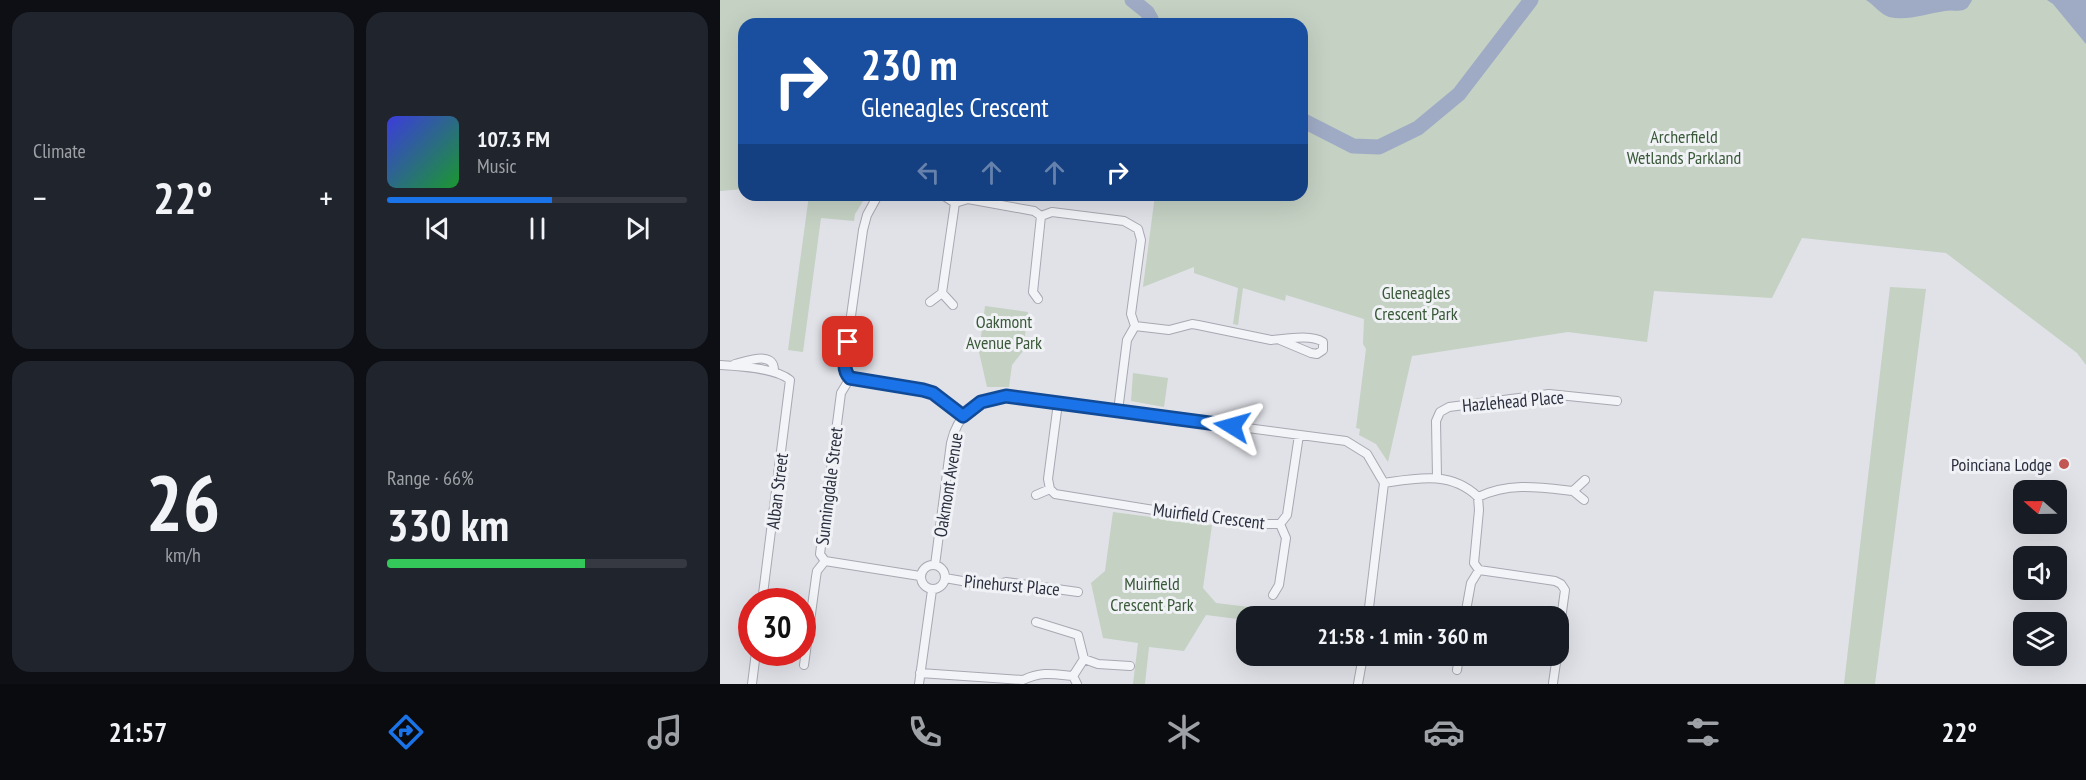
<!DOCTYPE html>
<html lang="en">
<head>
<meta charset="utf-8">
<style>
  :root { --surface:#171b24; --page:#20242c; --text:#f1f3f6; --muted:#9ea1a6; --line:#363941; --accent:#1a73e8 }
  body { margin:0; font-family:"PT Sans Narrow",sans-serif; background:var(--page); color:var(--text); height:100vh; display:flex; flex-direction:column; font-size:22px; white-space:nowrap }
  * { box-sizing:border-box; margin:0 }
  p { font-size:20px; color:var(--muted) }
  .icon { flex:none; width:33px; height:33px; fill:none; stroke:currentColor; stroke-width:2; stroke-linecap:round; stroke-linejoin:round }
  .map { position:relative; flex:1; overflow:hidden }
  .sheet { display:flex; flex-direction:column; gap:12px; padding:12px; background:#0d0f14; width:720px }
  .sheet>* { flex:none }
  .top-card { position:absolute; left:18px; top:18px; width:570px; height:183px; border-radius:18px; box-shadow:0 6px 24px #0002; background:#1a4fa0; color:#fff; overflow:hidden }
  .needle { width:39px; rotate:290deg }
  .controls { position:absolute; left:1293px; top:480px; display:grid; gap:12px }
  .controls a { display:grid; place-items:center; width:54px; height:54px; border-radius:12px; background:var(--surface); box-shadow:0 6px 24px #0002; font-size:30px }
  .speed { position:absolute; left:18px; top:588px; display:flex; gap:12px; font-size:30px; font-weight:700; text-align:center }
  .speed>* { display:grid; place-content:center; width:78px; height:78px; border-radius:50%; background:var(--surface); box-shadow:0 6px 24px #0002; line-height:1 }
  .speed .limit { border:9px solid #d22; background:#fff; color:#111 }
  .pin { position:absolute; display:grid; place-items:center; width:51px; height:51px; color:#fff; margin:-26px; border-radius:12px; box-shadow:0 3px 9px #0006 }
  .me { position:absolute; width:66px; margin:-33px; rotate:278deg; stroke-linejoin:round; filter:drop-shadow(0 0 4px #0008) }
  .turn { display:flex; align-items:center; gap:21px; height:126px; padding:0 24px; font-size:27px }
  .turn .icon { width:78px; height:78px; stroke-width:2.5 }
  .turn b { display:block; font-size:42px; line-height:51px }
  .lanes { display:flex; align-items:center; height:57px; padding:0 24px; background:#0003; justify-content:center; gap:30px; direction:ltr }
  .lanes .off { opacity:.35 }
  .big { font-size:45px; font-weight:700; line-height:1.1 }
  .sheet .tile { flex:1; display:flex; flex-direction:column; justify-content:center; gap:9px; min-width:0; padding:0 21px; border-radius:18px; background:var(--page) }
  .sheet .dial { align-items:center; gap:0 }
  .dial b { font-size:78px; line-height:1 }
  .song { display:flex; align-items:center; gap:18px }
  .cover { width:72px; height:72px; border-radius:9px; background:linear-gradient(135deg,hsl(240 70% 55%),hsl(130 70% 35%)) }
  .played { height:6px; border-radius:3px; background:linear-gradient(90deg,var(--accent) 55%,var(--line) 55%) }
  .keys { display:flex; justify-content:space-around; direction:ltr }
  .heat { display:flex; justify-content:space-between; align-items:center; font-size:33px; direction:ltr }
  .charge { height:9px; border-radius:4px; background:linear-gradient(90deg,#34c759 66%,var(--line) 0) }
  .sheet .tiles { flex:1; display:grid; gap:12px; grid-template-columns:repeat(2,1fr) }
  .trip { position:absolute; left:516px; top:606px; width:333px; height:60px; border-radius:18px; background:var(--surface); box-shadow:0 6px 24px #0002; font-weight:700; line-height:60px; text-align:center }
  .dock { display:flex; height:96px; justify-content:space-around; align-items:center; background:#090b0e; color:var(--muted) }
  .dock .icon { width:42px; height:42px }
  .dock .selected { color:var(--accent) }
  .dock b { font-size:27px; color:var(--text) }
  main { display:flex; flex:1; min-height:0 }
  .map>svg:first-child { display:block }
  .green { fill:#c4d1c3 }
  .water { fill:#9fabc5 }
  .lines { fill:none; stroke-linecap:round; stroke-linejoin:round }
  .river { stroke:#9fabc5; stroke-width:15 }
  .street-casing { stroke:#a7a8b2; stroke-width:10 }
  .street { stroke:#f3f4f7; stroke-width:8 }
  .route-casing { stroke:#114b97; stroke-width:15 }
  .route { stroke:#1a73e8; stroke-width:10 }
  .poi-dot { fill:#c15652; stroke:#f0f2f6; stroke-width:2 }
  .labels { text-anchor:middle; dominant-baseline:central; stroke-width:6; stroke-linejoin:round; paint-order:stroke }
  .park-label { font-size:18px; fill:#3a5939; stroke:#f0f2f6 }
  .street-label { font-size:18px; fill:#2b2e3e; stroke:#f0f2f6 }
  .poi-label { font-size:18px; fill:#2b2e3e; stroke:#f0f2f6; text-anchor:end }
</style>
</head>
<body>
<main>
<section class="sheet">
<div class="tiles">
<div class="tile"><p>Climate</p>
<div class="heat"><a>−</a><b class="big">22°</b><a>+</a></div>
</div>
<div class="tile">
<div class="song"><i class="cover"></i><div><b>107.3 FM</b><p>Music</p></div></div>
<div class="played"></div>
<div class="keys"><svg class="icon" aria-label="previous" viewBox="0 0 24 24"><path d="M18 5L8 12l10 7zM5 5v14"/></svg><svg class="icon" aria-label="pause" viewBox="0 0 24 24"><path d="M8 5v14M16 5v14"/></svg><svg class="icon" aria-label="next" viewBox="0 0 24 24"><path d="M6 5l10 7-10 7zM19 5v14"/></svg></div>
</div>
<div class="tile dial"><b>26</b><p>km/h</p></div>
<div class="tile"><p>Range · 66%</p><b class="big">330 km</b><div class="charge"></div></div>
</div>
</section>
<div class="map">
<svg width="1366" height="684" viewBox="0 0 1366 684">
  <rect width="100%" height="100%" fill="#e1e2e8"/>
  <path class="green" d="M0 0H1366V365L1357 353 1226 253 1082 238 1052 298 934 291 927 342 848 332 692 356 668 462 656 444 639 435 640 429 636 428 646 349 643 344 644 319 566 295 565 301 523 288 518 325 513 324 518 288 474 273V267L423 287 435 195H582V24H24V189L0 191Z
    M89 195H147L135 214 134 221 101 218 83 352 68 350Z
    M1170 287 1206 289 1155 684H1124Z
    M265 306 308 312 303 351 292 365 289 387H267L259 352Z
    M413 373 448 378 444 407 411 401Z
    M393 512 492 525 483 588 496 603 604 616H526V620L486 615 464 651 429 647 425 684H413L418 643 383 638 371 583 385 571Z"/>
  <path class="water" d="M1146 0H1252C1252 1 1248 7 1247 8 1241 13 1232 9 1225 11 1206 14 1187 21 1169 17 1160 14 1154 5 1146 0Z
    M1327 0H1366V44L1333 4Z"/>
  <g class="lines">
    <path class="river" d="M412 0 427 12 431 19 429 24
      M582 120 633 146 659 147 698 128 739 94 811 0"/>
    <g class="street-casing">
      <path id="street" d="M158 195 147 215 143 230 124 366 126 373 135 379 203 389 213 393 243 416
        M215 195 224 196 235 203 248 199 314 211 321 216 332 212 404 221 418 229 421 240 411 314 415 326 407 340 398 411
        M222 293 235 203
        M318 299 313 292 321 216
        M210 302 222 293 233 305
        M415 326 449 330 472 324 478 325 551 340C565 339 591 334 603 342V350L597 354 591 353 560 340
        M15 364C28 361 55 350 54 372
        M0 365C19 366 56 368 70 380L42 602
        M338 403 328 479 330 489 335 494 446 512H462L548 524H560L567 515 579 435
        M717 477 716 421 720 412 729 407 829 394 897 401
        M664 483C698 478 731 471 758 497L759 510 754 563 759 570 835 581 841 584 845 590 838 641
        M853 491 864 500
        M316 495 330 489
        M758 497C789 482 819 487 853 491L865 480
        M105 561 100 554 121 393 130 378
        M105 561 200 576
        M201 577a12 12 0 1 1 24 0a12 12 0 1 1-24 0Z
        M215 565 231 443C237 415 257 398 286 396L626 441 647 454 664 483 648 616
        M225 578 271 586 286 582 358 592
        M553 595 559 585 566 538 560 524
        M745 616 751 583 759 570
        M316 622 358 635 364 659 378 664 410 666
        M84 665 96 577 97 571 105 561
        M737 670 739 656
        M200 673 303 680C322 671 333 674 353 676
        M833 683 837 656
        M32 684 36 652
        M199 684 212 590
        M357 684 353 676 364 659
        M638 684 643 656"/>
    </g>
    <use href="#street" class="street"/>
  </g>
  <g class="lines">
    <g class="route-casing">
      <path id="route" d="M128 342C126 354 121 369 130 378L203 390 213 393 243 416 261 402 286 396 512 426"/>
    </g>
    <use href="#route" class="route"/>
  </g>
  <circle class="poi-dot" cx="1344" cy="464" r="6"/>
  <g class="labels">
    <g class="park-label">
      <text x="964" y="136">Archerfield<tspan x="964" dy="21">Wetlands Parkland</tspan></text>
      <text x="696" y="292">Gleneagles<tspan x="696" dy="21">Crescent Park</tspan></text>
      <text x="284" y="321">Oakmont<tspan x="284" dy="21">Avenue Park</tspan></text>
      <text x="432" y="583">Muirfield<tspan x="432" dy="21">Crescent Park</tspan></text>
    </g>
    <g class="street-label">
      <text transform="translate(793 401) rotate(-5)">Hazlehead Place</text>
      <text transform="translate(228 485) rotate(-81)">Oakmont Avenue</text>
      <text transform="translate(109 486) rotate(-83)">Sunningdale Street</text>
      <text transform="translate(57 491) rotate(-83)">Alban Street</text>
      <text transform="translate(489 516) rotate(7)">Muirfield Crescent</text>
      <text transform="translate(292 585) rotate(5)">Pinehurst Place</text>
    </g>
    <g class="poi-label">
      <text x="1332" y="464">Poinciana Lodge</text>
    </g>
  </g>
</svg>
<div class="controls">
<a><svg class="needle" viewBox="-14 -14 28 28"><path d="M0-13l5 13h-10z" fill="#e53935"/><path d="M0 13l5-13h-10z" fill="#9ea1a6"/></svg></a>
<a><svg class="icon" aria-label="sound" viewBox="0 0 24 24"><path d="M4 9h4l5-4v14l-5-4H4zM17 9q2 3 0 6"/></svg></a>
<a><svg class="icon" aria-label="layers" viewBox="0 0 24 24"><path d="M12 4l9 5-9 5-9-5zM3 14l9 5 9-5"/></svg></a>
</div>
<div class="speed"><div class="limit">30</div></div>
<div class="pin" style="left:128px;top:342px;background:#d93025"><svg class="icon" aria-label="arrive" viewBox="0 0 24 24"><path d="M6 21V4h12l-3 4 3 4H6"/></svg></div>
<svg class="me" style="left:512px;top:426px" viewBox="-20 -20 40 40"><path d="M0-17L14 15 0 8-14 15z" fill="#1a73e8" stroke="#fff" stroke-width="4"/></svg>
<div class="trip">21:58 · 1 min · 360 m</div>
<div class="top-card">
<div class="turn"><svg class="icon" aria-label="right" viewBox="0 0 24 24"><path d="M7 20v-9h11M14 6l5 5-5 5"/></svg><div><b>230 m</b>Gleneagles Crescent</div></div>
<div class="lanes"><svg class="icon off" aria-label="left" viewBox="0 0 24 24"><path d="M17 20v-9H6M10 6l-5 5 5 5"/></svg><svg class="icon off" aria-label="ahead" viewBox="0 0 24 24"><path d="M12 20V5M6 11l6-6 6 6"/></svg><svg class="icon off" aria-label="ahead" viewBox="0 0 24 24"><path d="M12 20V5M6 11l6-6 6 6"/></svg><svg class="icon" aria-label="right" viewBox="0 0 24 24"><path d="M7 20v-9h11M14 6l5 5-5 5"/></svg></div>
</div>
</div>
</main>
<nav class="dock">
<b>21:57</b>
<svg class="icon selected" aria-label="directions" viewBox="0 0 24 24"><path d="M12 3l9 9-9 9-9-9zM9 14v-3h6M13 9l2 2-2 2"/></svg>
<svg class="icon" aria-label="music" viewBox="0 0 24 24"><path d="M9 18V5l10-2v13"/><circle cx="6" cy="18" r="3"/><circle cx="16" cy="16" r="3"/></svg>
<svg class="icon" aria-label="phone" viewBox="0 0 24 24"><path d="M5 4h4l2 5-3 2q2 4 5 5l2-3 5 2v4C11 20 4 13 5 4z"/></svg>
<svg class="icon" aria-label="climate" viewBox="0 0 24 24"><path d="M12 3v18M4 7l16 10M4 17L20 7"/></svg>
<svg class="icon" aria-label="car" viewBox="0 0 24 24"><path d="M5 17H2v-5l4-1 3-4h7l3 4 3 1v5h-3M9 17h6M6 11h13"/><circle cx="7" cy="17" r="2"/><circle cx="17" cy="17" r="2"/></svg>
<svg class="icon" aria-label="filters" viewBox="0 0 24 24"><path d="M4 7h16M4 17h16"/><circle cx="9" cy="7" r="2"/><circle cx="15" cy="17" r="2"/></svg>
<b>22°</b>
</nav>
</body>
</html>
